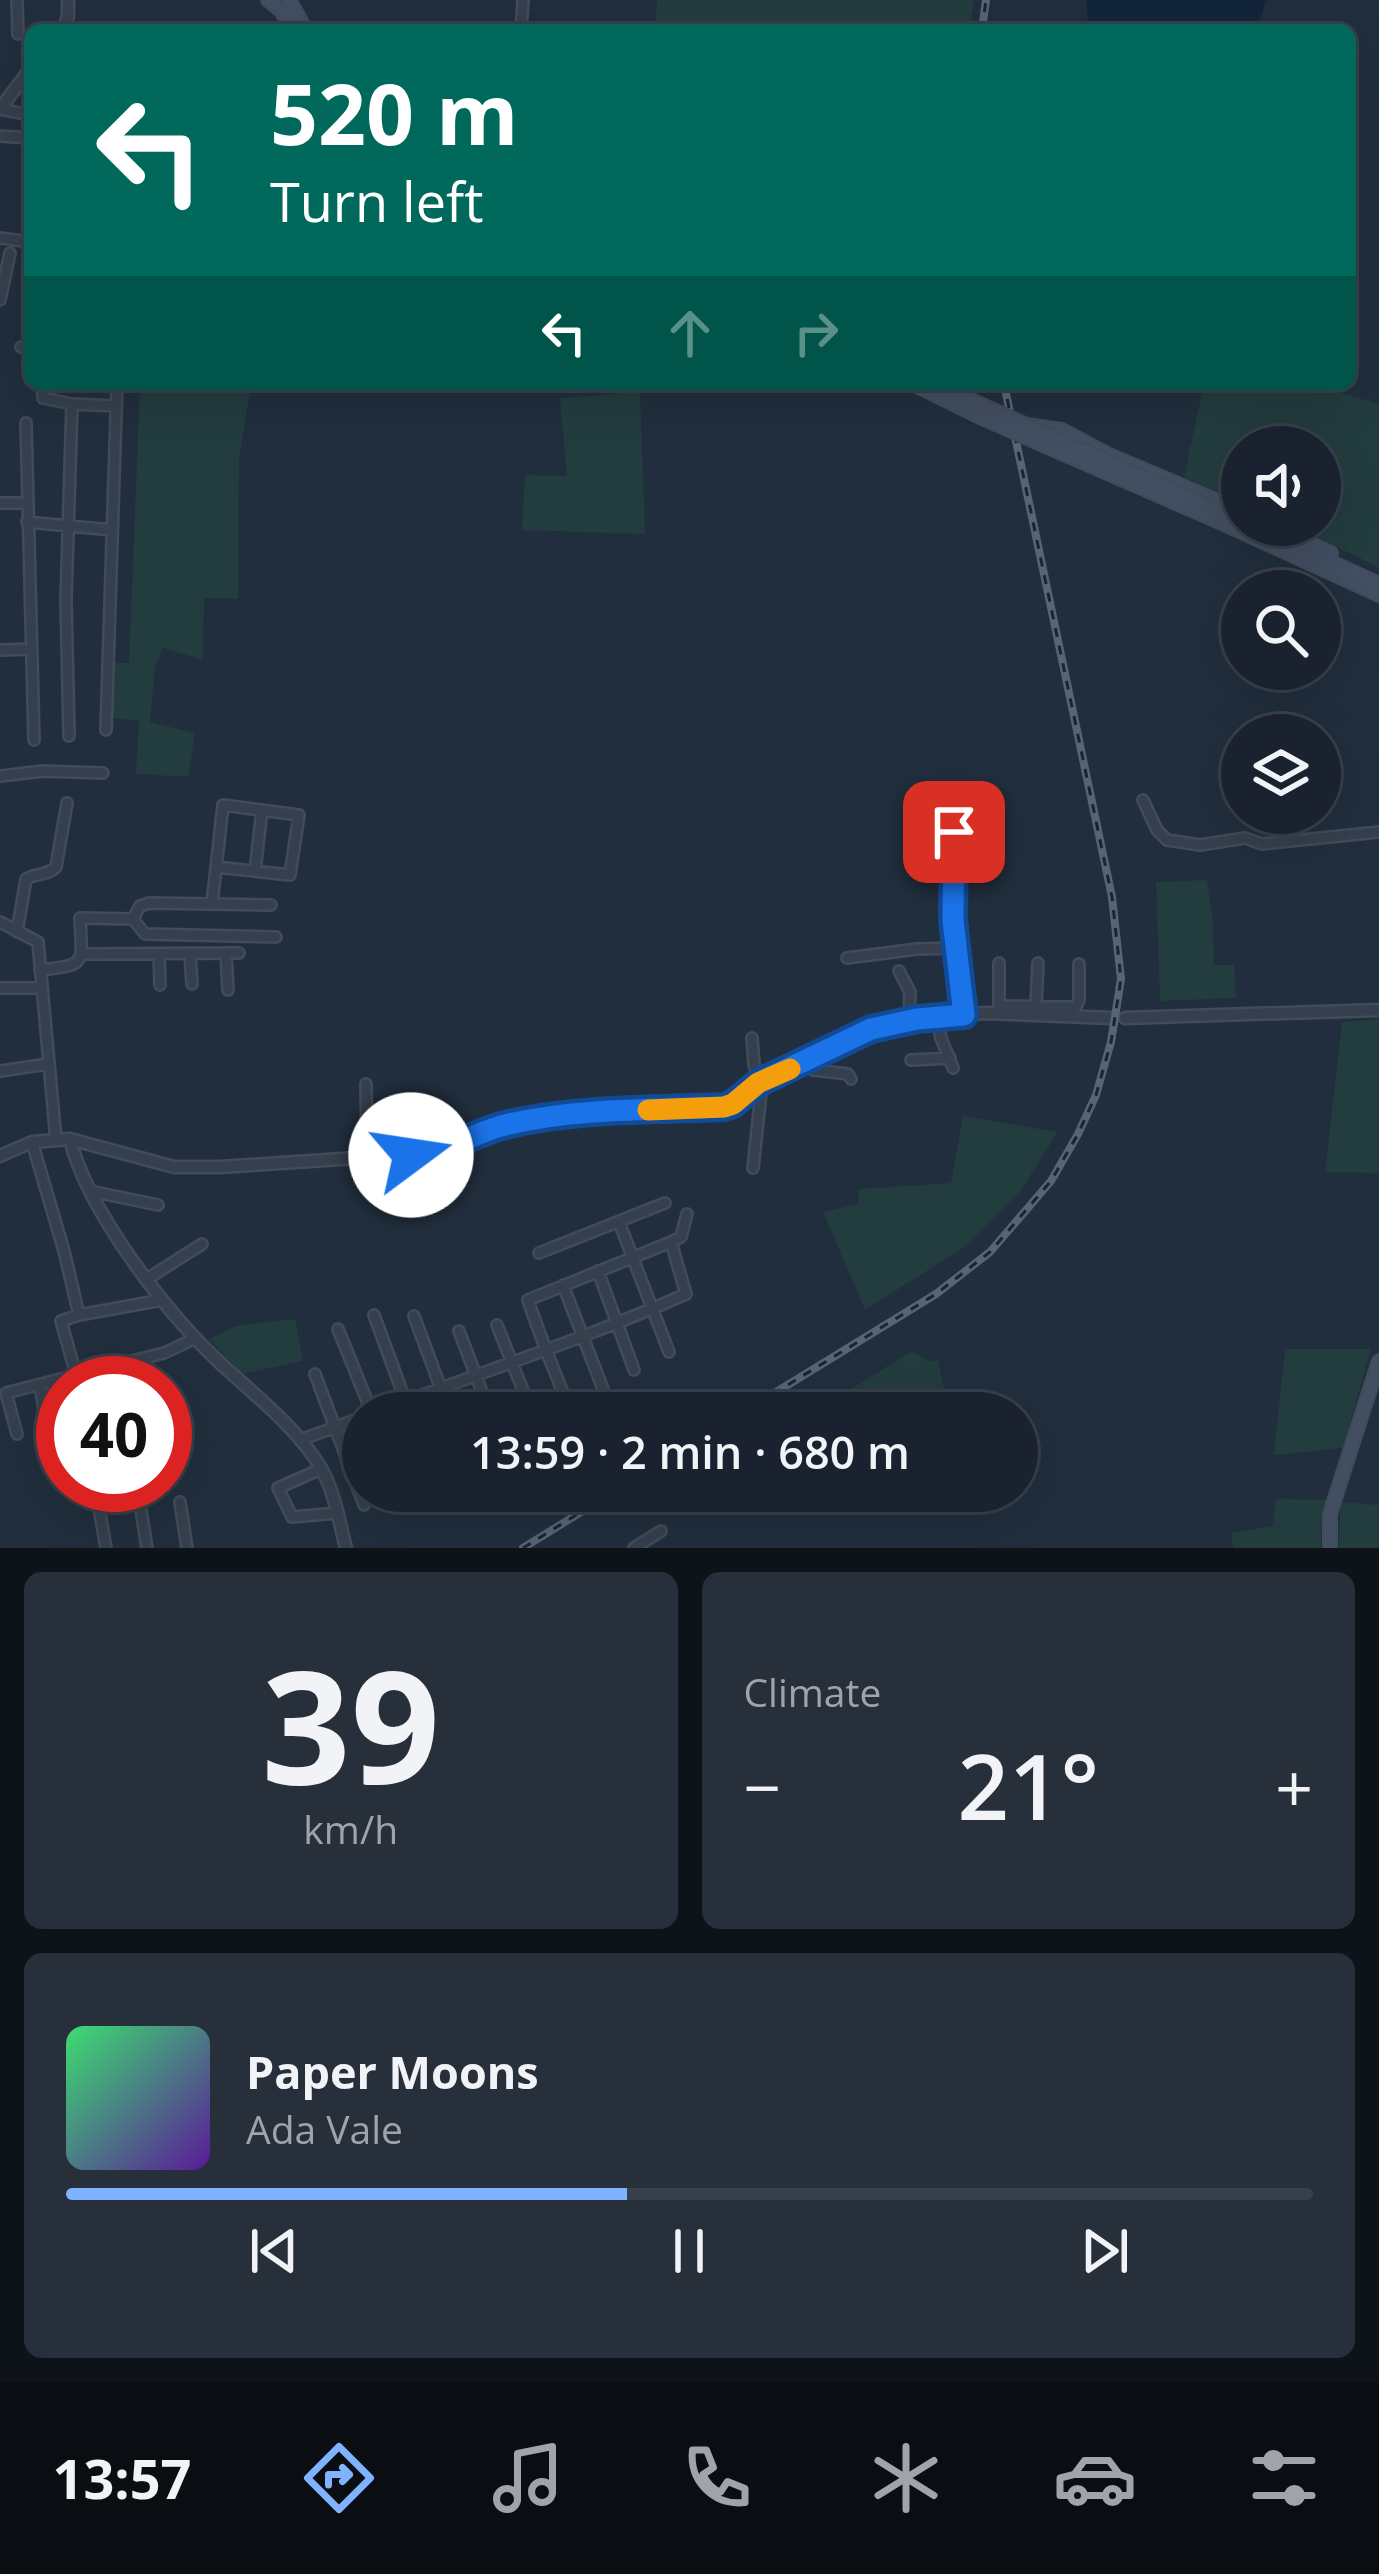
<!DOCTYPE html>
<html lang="en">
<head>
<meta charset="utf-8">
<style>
  :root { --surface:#19222e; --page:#262f3a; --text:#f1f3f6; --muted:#9fa4aa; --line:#373f4a; --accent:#7fb3ff }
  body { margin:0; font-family:"Open Sans",sans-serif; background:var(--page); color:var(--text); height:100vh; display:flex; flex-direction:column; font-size:45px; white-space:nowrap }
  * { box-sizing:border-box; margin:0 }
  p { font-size:39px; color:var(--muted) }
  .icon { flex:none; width:66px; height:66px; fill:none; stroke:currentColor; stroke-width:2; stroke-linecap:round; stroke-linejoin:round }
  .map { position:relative; height:1548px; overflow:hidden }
  .panel { display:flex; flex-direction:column; gap:24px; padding:24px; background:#0e1319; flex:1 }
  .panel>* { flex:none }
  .hud { position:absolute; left:24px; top:24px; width:1332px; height:366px; border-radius:18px; box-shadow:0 12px 48px #0002,0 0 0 3px var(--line); background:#00695c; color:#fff; overflow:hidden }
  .buttons { position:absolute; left:1221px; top:426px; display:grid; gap:24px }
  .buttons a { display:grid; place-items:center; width:120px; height:120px; border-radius:50%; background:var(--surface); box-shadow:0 12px 48px #0002,0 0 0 3px var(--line); font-size:60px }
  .speed { position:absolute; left:36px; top:1356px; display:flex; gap:24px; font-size:60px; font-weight:700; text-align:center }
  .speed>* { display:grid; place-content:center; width:156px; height:156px; border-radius:50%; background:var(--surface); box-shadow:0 12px 48px #0002,0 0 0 3px var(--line); line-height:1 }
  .speed .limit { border:18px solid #d22; background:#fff; color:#111 }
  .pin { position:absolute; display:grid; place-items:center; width:102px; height:102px; color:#fff; margin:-51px; border-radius:24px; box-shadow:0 6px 18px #0006 }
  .me { position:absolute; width:132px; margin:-66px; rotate:76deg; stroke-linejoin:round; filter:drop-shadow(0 0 9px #0008) }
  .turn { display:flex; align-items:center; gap:42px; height:252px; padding:0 48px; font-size:54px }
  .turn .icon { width:156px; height:156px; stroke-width:2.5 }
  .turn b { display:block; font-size:84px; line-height:102px }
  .lanes { display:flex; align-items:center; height:114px; padding:0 48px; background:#0003; justify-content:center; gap:60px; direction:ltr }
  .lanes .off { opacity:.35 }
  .big { font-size:90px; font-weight:600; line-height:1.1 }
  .panel .card { flex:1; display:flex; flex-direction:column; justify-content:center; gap:18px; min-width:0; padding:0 42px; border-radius:18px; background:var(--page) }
  .panel .dial { align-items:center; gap:0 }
  .dial b { font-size:156px; line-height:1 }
  .song { display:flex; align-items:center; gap:36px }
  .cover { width:144px; height:144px; border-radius:18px; background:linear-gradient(135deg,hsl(140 70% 55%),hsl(270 70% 35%)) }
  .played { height:12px; border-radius:6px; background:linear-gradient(90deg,var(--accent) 45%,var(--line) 45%) }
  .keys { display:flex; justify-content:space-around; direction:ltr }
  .heat { display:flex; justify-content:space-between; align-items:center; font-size:66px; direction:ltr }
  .panel .tiles { flex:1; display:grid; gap:24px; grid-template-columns:1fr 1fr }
  .card:last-child { grid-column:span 2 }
  .trip { position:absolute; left:342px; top:1392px; width:696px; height:120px; border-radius:60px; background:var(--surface); box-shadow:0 12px 48px #0002,0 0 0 3px var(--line); font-weight:600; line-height:120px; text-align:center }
  .menu { display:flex; height:192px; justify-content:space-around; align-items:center; background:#0a0e12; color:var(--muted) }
  .menu .icon { width:84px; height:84px }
  .menu .current { color:var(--accent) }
  .menu b { font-size:54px; color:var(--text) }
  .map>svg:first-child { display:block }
  .green { fill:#233c3e }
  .water { fill:#13253c }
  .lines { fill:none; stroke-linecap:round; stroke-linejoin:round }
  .minor-casing { stroke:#414b59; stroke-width:14 }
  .tertiary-casing { stroke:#414b59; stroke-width:15 }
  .secondary-casing { stroke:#414b59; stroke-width:16 }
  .minor { stroke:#353f4d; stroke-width:9 }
  .tertiary { stroke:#353f4d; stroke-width:10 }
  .secondary { stroke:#424e61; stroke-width:12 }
  .rail-casing { stroke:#566475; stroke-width:8 }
  .rail { stroke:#1a2532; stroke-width:3; stroke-dasharray:9; stroke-linecap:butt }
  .secondary-bridge-casing { stroke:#414b59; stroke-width:16; stroke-linecap:butt }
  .secondary-bridge { stroke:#424e61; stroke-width:12 }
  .route-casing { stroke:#114b97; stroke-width:30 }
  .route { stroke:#1a73e8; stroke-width:21 }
  .slow { stroke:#f59e0b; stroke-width:21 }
</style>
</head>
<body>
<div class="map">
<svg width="1379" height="1548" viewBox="0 0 1379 1548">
  <rect width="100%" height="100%" fill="#212e3d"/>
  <path class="green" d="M657 0H974L970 30H655Z
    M140 384H251L239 459 238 599 204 598 203 660 163 648 155 668 150 722 195 733 188 777 136 774 139 721 112 718 115 663H129Z
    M619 384H686L640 392 645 534 522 530 525 475 567 476 560 398 619 394Z
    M1204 384H1311L1379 404V568L1294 525H1320V447H1242V502L1184 477Z
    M1207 880 1213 923 1214 965H1234L1236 998 1160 1001 1156 882Z
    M1379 1019V1173L1325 1172 1342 1022Z
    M963 1116 1058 1132 1021 1190 963 1248 865 1310 823 1212 858 1204 859 1189 951 1183Z
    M295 1319 303 1361 242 1374 209 1339 236 1326Z
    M1285 1349H1371L1343 1448 1274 1455Z
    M912 1351 929 1362 938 1360 948 1407 921 1413H812Z
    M1276 1499 1326 1500 1322 1512 1321 1548H1233L1231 1533 1273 1526Z
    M1340 1502 1379 1505V1548H1339Z"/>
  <path class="water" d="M1086 0H1266L1257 30H1089Z"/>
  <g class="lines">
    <g class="minor-casing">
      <path id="minor" d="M17 0 18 34
        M521 30 523 0
        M0 109 30 115
        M0 136 30 138
        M0 238 30 242
        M0 300 10 253
        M21 347 30 348
        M42 384 43 398 72 404
        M26 423 34 740
        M0 503H26
        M27 522 112 530
        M0 650 31 649
        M106 730 117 384
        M69 736 66 600 72 404 115 406
        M0 776 43 771 103 773
        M1143 800 1157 830 1167 840 1200 845 1245 838 1262 844 1379 832
        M954 832 953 920 964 1015
        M255 871 262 810
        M212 904 223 805 299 815 290 875 216 867
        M133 919 145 934 276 937
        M133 919 140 906 149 903 271 905
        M0 922 38 942 56 1140
        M17 932 26 879C36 873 47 876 56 867L67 803
        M226 953 228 990
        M82 954 239 953
        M159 954 160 985
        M190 954 192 984
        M847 958 917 949 957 948
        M999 963V1008
        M40 970C88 965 82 964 80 918L133 919
        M899 971 910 992 909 1021
        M0 988H41
        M999 1006 1076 1007 1079 1000V964
        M1036 1007 1038 963
        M937 1017 941 1038 953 1068
        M752 1038 754 1064 761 1093 753 1168
        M911 1060 950 1058
        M805 1061 813 1070 848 1074 851 1079
        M0 1071 48 1064
        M366 1084 367 1158
        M32 1142 64 1251 79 1315 61 1321 76 1375 164 1353 194 1339
        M411 1155 412 1194
        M90 1191 158 1205
        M619 1222 669 1352
        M671 1242 681 1237 687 1214
        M539 1253 665 1203
        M598 1271 634 1370
        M147 1279 202 1244
        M563 1285 603 1389
        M79 1315 162 1300
        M374 1315 410 1413
        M414 1316 450 1413
        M497 1325 532 1413
        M338 1329 372 1413
        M459 1331 490 1413
        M315 1374 364 1505
        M40 1385 52 1461
        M374 1413C478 1373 585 1339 686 1294L671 1242 528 1300C540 1337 556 1374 570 1411
        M17 1434 6 1393 76 1375 77 1383
        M300 1440 363 1417
        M321 1469 278 1488 292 1517 338 1513
        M95 1485 106 1548
        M137 1485 147 1548
        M400 1491 402 1496
        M180 1502 187 1548
        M634 1548 661 1531"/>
    </g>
    <g class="tertiary-casing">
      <path id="tertiary" d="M63 30 68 16V0
        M0 109 30 69
        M1125 1018 1379 1010
        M70 1139C87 1210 166 1312 218 1361 253 1394 297 1427 321 1468 335 1493 339 1521 346 1548
        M0 1156 32 1142 70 1139 174 1167H220L433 1153 502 1125 546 1116 724 1107 758 1083 871 1029 917 1019 986 1013 1111 1018"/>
    </g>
    <g class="secondary-casing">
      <path id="secondary" d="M268 0 281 11 293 30
        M289 0 306 30
        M1027 425 1062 430 1107 454 1242 511
        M1224 524 1379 595
        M1251 525 1379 584
        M1272 525 1331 553
        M1330 1548V1514L1379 1361"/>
    </g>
    <use href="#minor" class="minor"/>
    <use href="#tertiary" class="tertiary"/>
    <use href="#secondary" class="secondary"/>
    <g class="rail-casing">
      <path id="rail" d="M982 30 986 0
        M742 1413 936 1294 990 1252 1051 1181 1078 1134 1096 1095 1111 1042 1121 979 1112 897 1004 384
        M523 1548 615 1491"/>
    </g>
    <use href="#rail" class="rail"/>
    <g class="secondary-bridge-casing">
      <path id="secondary-bridge" d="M913 384 982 418 1224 524
        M935 384 1228 515"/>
    </g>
    <use href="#secondary-bridge" class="secondary-bridge"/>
  </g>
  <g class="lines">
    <g class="route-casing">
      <path id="route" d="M411 1155C453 1152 472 1132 509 1124 579 1108 653 1110 724 1107L733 1104 758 1083 871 1029 917 1019 964 1015 953 920 954 832"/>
    </g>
    <use href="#route" class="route"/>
    <path class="slow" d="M648 1110 724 1107 733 1104 758 1083 790 1069"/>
  </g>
</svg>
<div class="buttons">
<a><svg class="icon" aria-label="sound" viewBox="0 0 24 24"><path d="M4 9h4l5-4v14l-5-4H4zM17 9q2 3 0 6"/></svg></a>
<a><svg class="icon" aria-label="search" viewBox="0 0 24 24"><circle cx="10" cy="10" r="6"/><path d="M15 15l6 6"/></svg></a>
<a><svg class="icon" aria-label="layers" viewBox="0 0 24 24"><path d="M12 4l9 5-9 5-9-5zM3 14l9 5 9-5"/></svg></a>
</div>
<div class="speed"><div class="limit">40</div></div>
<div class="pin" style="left:954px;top:832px;background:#d93025"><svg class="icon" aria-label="arrive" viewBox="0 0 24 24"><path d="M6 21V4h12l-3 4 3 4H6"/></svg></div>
<svg class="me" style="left:411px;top:1155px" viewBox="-20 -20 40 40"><circle r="19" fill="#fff"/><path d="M0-13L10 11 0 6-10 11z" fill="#1a73e8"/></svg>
<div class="trip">13:59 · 2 min · 680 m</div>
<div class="hud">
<div class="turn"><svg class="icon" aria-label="left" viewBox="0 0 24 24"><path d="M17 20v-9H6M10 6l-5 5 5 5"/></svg><div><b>520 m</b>Turn left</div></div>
<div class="lanes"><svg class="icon" aria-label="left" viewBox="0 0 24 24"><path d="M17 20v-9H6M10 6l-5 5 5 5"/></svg><svg class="icon off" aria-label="ahead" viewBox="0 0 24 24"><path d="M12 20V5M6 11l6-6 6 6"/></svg><svg class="icon off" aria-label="right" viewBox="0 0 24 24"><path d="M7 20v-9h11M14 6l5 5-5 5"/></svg></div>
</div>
</div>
<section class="panel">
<div class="tiles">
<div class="card dial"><b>39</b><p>km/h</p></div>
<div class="card"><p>Climate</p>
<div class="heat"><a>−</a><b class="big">21°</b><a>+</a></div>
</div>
<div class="card">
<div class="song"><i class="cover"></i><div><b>Paper Moons</b><p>Ada Vale</p></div></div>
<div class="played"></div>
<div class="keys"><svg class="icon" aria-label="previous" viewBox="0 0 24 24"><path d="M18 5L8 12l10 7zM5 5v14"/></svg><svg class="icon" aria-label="pause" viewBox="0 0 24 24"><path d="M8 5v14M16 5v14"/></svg><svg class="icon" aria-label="next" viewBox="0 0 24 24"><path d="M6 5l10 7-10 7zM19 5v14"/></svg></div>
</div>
</div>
</section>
<nav class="menu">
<b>13:57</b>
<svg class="icon current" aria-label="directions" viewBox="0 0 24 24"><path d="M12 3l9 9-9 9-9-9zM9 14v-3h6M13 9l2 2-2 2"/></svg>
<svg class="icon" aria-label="music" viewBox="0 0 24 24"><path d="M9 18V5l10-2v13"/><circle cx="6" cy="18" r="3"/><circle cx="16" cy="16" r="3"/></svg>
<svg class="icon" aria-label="phone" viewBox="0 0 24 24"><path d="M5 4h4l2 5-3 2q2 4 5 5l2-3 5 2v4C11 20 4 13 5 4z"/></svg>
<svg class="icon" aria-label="climate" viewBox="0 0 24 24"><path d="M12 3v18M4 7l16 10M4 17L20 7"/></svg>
<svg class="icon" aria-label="car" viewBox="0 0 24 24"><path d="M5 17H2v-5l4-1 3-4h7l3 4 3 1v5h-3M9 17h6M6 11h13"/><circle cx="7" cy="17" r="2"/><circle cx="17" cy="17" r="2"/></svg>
<svg class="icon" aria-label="filters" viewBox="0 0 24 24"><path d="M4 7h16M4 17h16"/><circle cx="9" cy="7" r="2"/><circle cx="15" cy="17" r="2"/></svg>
</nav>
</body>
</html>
